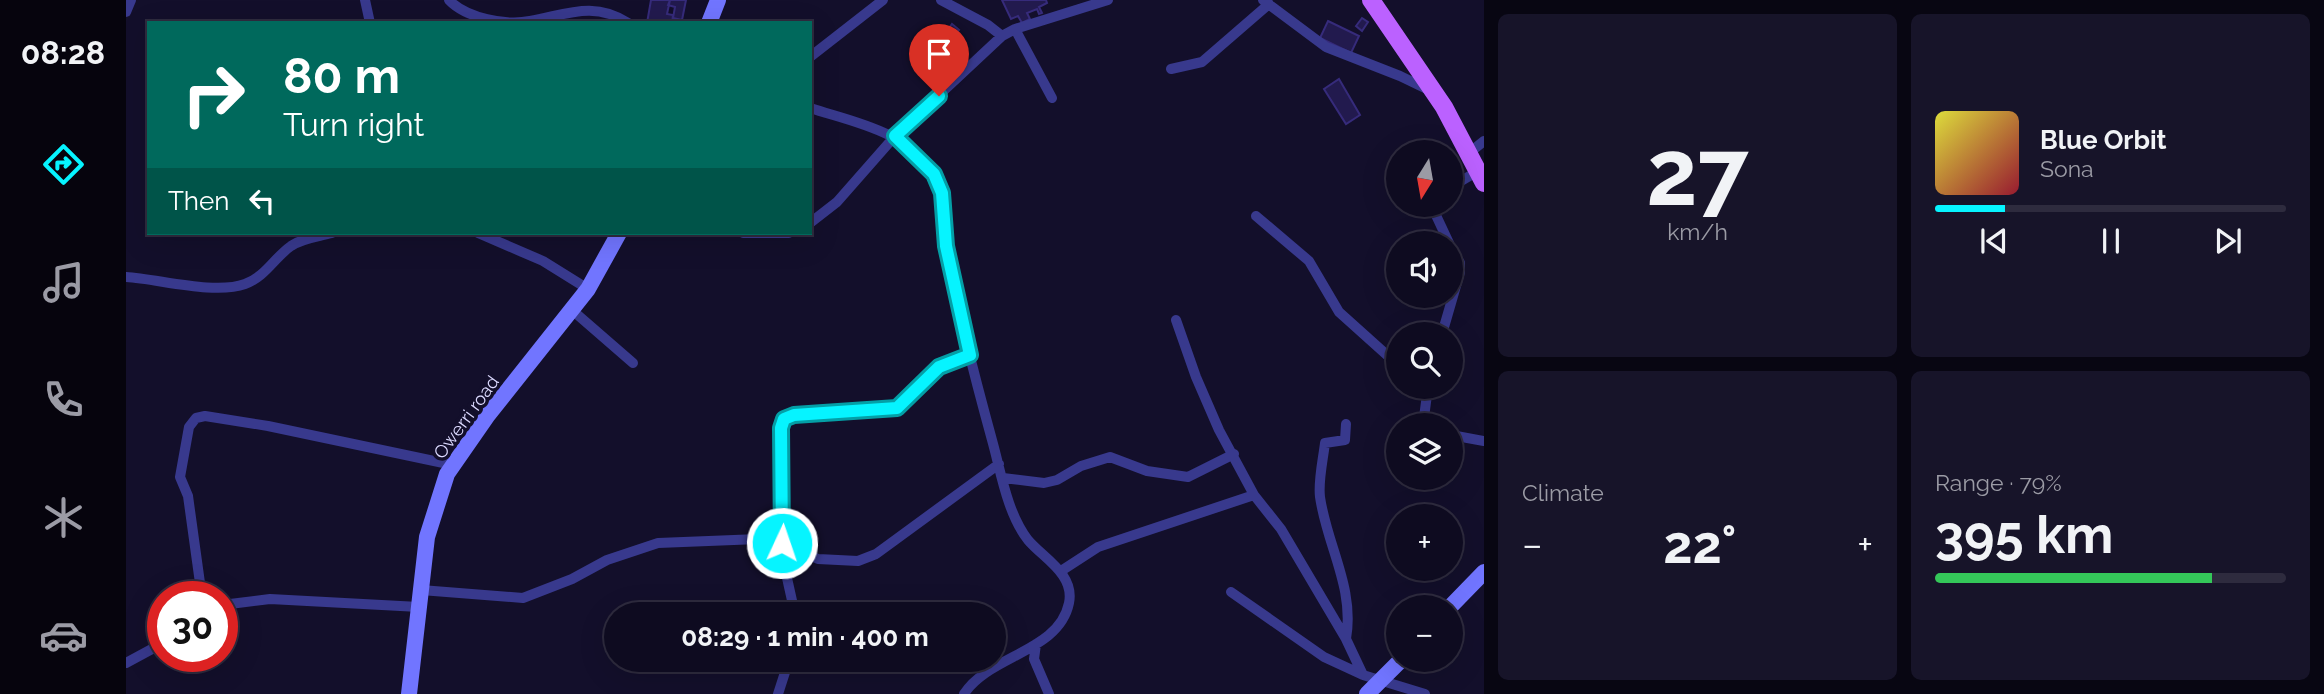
<!DOCTYPE html>
<html lang="en">
<head>
<meta charset="utf-8">
<style>
  :root { --surface:#0e0b20; --page:#171429; --text:#f1f3f6; --muted:#9b9ba5; --line:#2e2b3e; --accent:#06f4ff }
  body { margin:0; font-family:Raleway,sans-serif; background:var(--page); color:var(--text); height:100vh; display:flex; flex-direction:column; font-size:26px; white-space:nowrap }
  * { box-sizing:border-box; margin:0 }
  p { font-size:23px; color:var(--muted) }
  .icon { flex:none; width:38px; height:38px; fill:none; stroke:currentColor; stroke-width:2; stroke-linecap:round; stroke-linejoin:round }
  .map { position:relative; flex:1; overflow:hidden }
  .panel { display:flex; flex-direction:column; gap:14px; padding:14px; background:#080612; width:840px }
  .panel>* { flex:none }
  .guide { position:absolute; left:21px; top:21px; width:665px; height:214px; border-radius:0px; box-shadow:0 7px 28px #0002,0 0 0 2px var(--line); background:#00695c; color:#fff; overflow:hidden }
  .needle { width:46px; rotate:191deg }
  .buttons { position:absolute; left:1260px; top:140px; display:grid; gap:14px }
  .buttons a { display:grid; place-items:center; width:77px; height:77px; border-radius:50%; background:var(--surface); box-shadow:0 7px 28px #0002,0 0 0 2px var(--line); font-size:35px }
  .speed { position:absolute; left:21px; top:581px; display:flex; gap:14px; font-size:35px; font-weight:700; text-align:center }
  .speed>* { display:grid; place-content:center; width:91px; height:91px; border-radius:50%; background:var(--surface); box-shadow:0 7px 28px #0002,0 0 0 2px var(--line); line-height:1 }
  .speed .limit { border:10px solid #d22; background:#fff; color:#111 }
  .pin { position:absolute; display:grid; place-items:center; width:60px; height:60px; color:#fff; margin:-72px -30px; border-radius:50% 50% 50% 0; rotate:-45deg; box-shadow:0 0 7px #0007 }
  .pin .icon { rotate:45deg }
  .me { position:absolute; width:77px; margin:-38px; rotate:3deg; stroke-linejoin:round; filter:drop-shadow(0 0 5px #0008) }
  .turn { display:flex; align-items:center; gap:24px; height:147px; padding:0 21px; font-size:32px }
  .turn .icon { width:91px; height:91px; stroke-width:2.5 }
  .turn b { display:block; font-size:49px; line-height:60px }
  .then { display:flex; align-items:center; height:66px; padding:0 21px; background:#0003; gap:14px; font-size:26px }
  .big { font-size:52px; font-weight:700; line-height:1.1 }
  .panel .tile { flex:1; display:flex; flex-direction:column; justify-content:center; gap:10px; min-width:0; padding:0 24px; border-radius:10px; background:var(--page) }
  .panel .dial { align-items:center; gap:0 }
  .dial b { font-size:91px; line-height:1 }
  .song { display:flex; align-items:center; gap:21px }
  .cover { width:84px; height:84px; border-radius:10px; background:linear-gradient(135deg,hsl(60 70% 55%),hsl(350 70% 35%)) }
  .played { height:7px; border-radius:4px; background:linear-gradient(90deg,var(--accent) 20%,var(--line) 20%) }
  .keys { display:flex; justify-content:space-around; direction:ltr }
  .heat { display:flex; justify-content:space-between; align-items:center; font-size:38px; direction:ltr }
  .charge { height:10px; border-radius:5px; background:linear-gradient(90deg,#34c759 79%,var(--line) 0) }
  .panel .tiles { flex:1; display:grid; gap:14px; grid-template-columns:repeat(2,1fr) }
  .trip { position:absolute; left:478px; top:602px; width:402px; height:70px; border-radius:35px; background:var(--surface); box-shadow:0 7px 28px #0002,0 0 0 2px var(--line); font-weight:700; line-height:70px; text-align:center }
  main { display:flex; flex:1; min-height:0 }
  .tab-bar { display:flex; flex-direction:column; width:126px; justify-content:space-around; align-items:center; background:#06040d; color:var(--muted) }
  .tab-bar .icon { width:49px; height:49px }
  .tab-bar .on { color:var(--accent) }
  .tab-bar b { font-size:32px; color:var(--text) }
  .map>svg:first-child { display:block }
  .building { fill:#221a4e; stroke:#362b7b; stroke-width:2 }
  .lines { fill:none; stroke-linecap:round; stroke-linejoin:round }
  .street { stroke:#38398d; stroke-width:10 }
  .secondary { stroke:#7175ff; stroke-width:16 }
  .primary { stroke:#bb61ff; stroke-width:18 }
  .route-casing { stroke:#049fa6; stroke-width:18 }
  .route { stroke:#06f4ff; stroke-width:12 }
  .labels { text-anchor:middle; dominant-baseline:central; stroke-width:7; stroke-linejoin:round; paint-order:stroke }
  .street-label { font-size:18px; fill:#dcdaff; stroke:#130f2b }
</style>
</head>
<body>
<main>
<nav class="tab-bar">
<b>08:28</b>
<svg class="icon on" aria-label="directions" viewBox="0 0 24 24"><path d="M12 3l9 9-9 9-9-9zM9 14v-3h6M13 9l2 2-2 2"/></svg>
<svg class="icon" aria-label="music" viewBox="0 0 24 24"><path d="M9 18V5l10-2v13"/><circle cx="6" cy="18" r="3"/><circle cx="16" cy="16" r="3"/></svg>
<svg class="icon" aria-label="phone" viewBox="0 0 24 24"><path d="M5 4h4l2 5-3 2q2 4 5 5l2-3 5 2v4C11 20 4 13 5 4z"/></svg>
<svg class="icon" aria-label="climate" viewBox="0 0 24 24"><path d="M12 3v18M4 7l16 10M4 17L20 7"/></svg>
<svg class="icon" aria-label="car" viewBox="0 0 24 24"><path d="M5 17H2v-5l4-1 3-4h7l3 4 3 1v5h-3M9 17h6M6 11h13"/><circle cx="7" cy="17" r="2"/><circle cx="17" cy="17" r="2"/></svg>
</nav>
<div class="map">
<svg width="1358" height="694" viewBox="0 0 1358 694">
  <rect width="100%" height="100%" fill="#130f2b"/>
  <path class="building" d="M525 0H544L541 14 547 15 546 23H521Z
    M544 0H560L556 20 547 18 549 7 542 5Z
    M876 0H920L921 3 913 7 916 13 913 14 911 9 901 13 904 19 896 23 892 16 885 19Z
    M1236 18 1242 22 1236 31 1230 26Z
    M1202 21 1233 36 1225 53 1194 38Z
    M826 24 833 30 821 45 814 40Z
    M811 49 828 63 823 68 827 71 820 79 814 74 810 79 796 68Z
    M1213 79 1234 115 1220 124 1198 89Z"/>
  <g class="lines">
    <path class="street" d="M239 0 244 23
      M323 0C340 18 380 26 404 21 439 15 468 0 502 23
      M815 0 862 25 876 36
      M1137 0 1200 47 1274 76 1303 90
      M0 12 5 0
      M889 29 926 98
      M684 57 757 0
      M1045 69 1076 62 1143 4
      M684 108C731 123 777 130 807 173 824 196 816 225 820 250 832 314 849 378 866 440 875 472 881 513 902 540 917 558 949 574 943 603 933 652 863 655 838 694
      M1343 153 1358 141
      M1325 187 1352 171
      M1310 205 1308 211 1323 243
      M1130 216 1183 261 1213 312 1272 365
      M684 223 711 202 769 136 876 36 889 29 982 0
      M352 233 417 261 462 289
      M617 233H663
      M0 277C33 279 89 295 119 284 139 277 148 258 165 246 177 238 191 237 206 233
      M446 310 507 363
      M1050 320 1070 377 1093 430 1128 495 1155 529 1220 639 1237 675 1299 694
      M1316 334 1334 272V263L1325 247
      M1220 424 1219 440 1199 443C1197 460 1192 481 1194 497 1201 546 1229 588 1220 639
      M1297 425 1302 387
      M1325 435 1358 441
      M877 478 918 483 931 480 955 466 984 457 1021 471 1062 477 1108 454
      M935 571 972 547 1128 495
      M295 590 397 598 446 579 481 560 532 543 633 539 656 543 692 559 732 561 750 554 873 464
      M1105 592 1198 657 1237 675
      M83 597 74 583 62 496 54 477 63 427 70 418 79 416 142 426 327 465
      M96 605 144 599 293 607
      M669 614 657 560 655 428 658 419 668 415 771 408 813 367 844 355
      M910 644 908 659 923 694
      M0 663 37 643
      M652 694 663 660"/>
    <path class="secondary" d="M583 23 592 0
      M1324 607 1358 572
      M283 694 301 537 321 474 362 415 462 289 493 233
      M1241 694 1275 660"/>
    <path class="primary" d="M1245 0 1318 107 1358 183"/>
  </g>
  <g class="lines">
    <g class="route-casing">
      <path id="route" d="M656 543 655 428 658 419 668 415 771 408 813 367 844 355 820 246 816 193 808 174 769 136 813 96"/>
    </g>
    <use href="#route" class="route"/>
  </g>
  <g class="labels">
    <g class="street-label">
      <text transform="translate(340 417) rotate(-54)">Owerri road</text>
    </g>
  </g>
</svg>
<div class="buttons">
<a><svg class="needle" viewBox="-14 -14 28 28"><path d="M0-13l5 13h-10z" fill="#e53935"/><path d="M0 13l5-13h-10z" fill="#9b9ba5"/></svg></a>
<a><svg class="icon" aria-label="sound" viewBox="0 0 24 24"><path d="M4 9h4l5-4v14l-5-4H4zM17 9q2 3 0 6"/></svg></a>
<a><svg class="icon" aria-label="search" viewBox="0 0 24 24"><circle cx="10" cy="10" r="6"/><path d="M15 15l6 6"/></svg></a>
<a><svg class="icon" aria-label="layers" viewBox="0 0 24 24"><path d="M12 4l9 5-9 5-9-5zM3 14l9 5 9-5"/></svg></a>
<a>+</a>
<a>−</a>
</div>
<div class="speed"><div class="limit">30</div></div>
<div class="pin" style="left:813px;top:96px;background:#d93025"><svg class="icon" aria-label="arrive" viewBox="0 0 24 24"><path d="M6 21V4h12l-3 4 3 4H6"/></svg></div>
<svg class="me" style="left:656px;top:543px" viewBox="-20 -20 40 40"><circle r="17" fill="#06f4ff" stroke="#fff" stroke-width="3"/><path d="M0-11L8 9 0 5-8 9z" fill="#fff"/></svg>
<div class="trip">08:29 · 1 min · 400 m</div>
<div class="guide">
<div class="turn"><svg class="icon" aria-label="right" viewBox="0 0 24 24"><path d="M7 20v-9h11M14 6l5 5-5 5"/></svg><div><b>80 m</b>Turn right</div></div>
<div class="then">Then<svg class="icon" aria-label="left" viewBox="0 0 24 24"><path d="M17 20v-9H6M10 6l-5 5 5 5"/></svg></div>
</div>
</div>
<section class="panel">
<div class="tiles">
<div class="tile dial"><b>27</b><p>km/h</p></div>
<div class="tile">
<div class="song"><i class="cover"></i><div><b>Blue Orbit</b><p>Sona</p></div></div>
<div class="played"></div>
<div class="keys"><svg class="icon" aria-label="previous" viewBox="0 0 24 24"><path d="M18 5L8 12l10 7zM5 5v14"/></svg><svg class="icon" aria-label="pause" viewBox="0 0 24 24"><path d="M8 5v14M16 5v14"/></svg><svg class="icon" aria-label="next" viewBox="0 0 24 24"><path d="M6 5l10 7-10 7zM19 5v14"/></svg></div>
</div>
<div class="tile"><p>Climate</p>
<div class="heat"><a>−</a><b class="big">22°</b><a>+</a></div>
</div>
<div class="tile"><p>Range · 79%</p><b class="big">395 km</b><div class="charge"></div></div>
</div>
</section>
</main>
</body>
</html>
